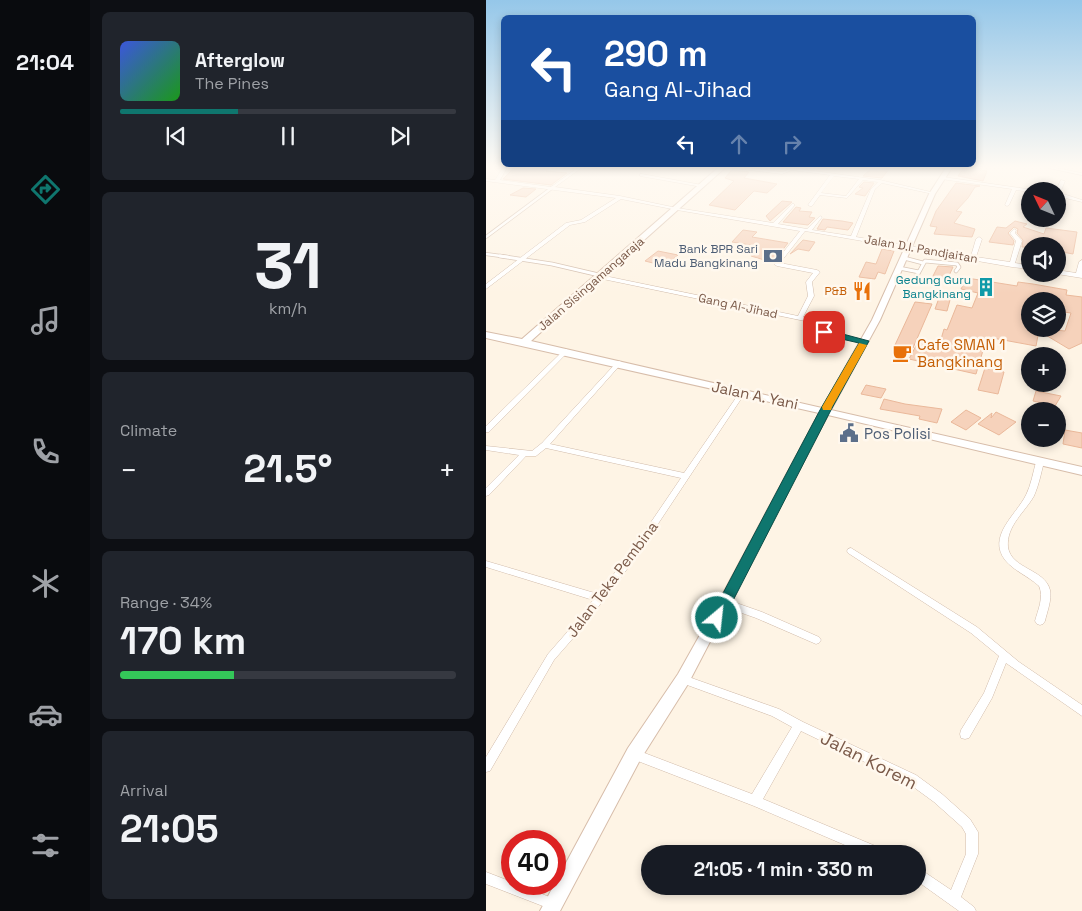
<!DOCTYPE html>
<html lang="en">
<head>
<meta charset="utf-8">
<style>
  :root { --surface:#171b24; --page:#20242c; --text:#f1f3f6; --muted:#9ea1a6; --line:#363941; --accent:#0f766e }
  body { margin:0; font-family:"Space Grotesk",sans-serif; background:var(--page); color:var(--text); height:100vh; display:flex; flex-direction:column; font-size:19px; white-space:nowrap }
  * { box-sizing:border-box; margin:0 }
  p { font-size:16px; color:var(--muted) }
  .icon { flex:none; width:28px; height:28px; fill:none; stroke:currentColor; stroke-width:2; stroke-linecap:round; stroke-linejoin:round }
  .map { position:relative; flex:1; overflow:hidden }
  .sheet { display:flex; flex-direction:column; gap:12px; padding:12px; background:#0d0f14; width:396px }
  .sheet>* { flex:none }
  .banner { position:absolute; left:15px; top:15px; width:475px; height:152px; border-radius:8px; box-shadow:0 2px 8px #0003; background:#1a4fa0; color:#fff; overflow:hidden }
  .needle { width:32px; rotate:313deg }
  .buttons { position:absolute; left:535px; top:182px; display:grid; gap:10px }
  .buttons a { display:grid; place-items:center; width:45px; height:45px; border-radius:50%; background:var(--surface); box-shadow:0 2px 8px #0003; font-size:25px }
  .speed { position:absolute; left:15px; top:830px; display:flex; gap:10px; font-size:25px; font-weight:700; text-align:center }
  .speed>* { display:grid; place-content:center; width:65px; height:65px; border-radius:50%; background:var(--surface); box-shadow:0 2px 8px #0003; line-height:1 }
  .speed .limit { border:8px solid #d22; background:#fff; color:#111 }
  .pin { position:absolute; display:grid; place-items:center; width:42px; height:42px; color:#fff; margin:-21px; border-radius:10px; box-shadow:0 2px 8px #0006 }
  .me { position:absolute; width:55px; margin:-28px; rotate:28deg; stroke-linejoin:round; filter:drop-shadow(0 0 4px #0008) }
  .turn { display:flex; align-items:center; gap:18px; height:105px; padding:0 20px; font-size:22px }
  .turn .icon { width:65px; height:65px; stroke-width:2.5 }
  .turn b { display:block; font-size:35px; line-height:42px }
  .lanes { display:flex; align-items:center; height:48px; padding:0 20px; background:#0003; justify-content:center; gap:25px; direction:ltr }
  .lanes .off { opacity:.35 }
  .big { font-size:38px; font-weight:700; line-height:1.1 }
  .sheet .tile { flex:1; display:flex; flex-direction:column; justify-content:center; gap:8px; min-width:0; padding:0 18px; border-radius:8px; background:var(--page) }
  .sheet .dial { align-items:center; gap:0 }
  .dial b { font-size:65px; line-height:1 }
  .song { display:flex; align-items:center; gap:15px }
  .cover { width:60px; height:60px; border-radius:8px; background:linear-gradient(135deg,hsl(230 70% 55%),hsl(120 70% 35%)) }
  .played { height:5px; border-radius:2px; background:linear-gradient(90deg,var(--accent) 35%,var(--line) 35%) }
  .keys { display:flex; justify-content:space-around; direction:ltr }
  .heat { display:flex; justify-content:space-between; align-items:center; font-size:28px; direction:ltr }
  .charge { height:8px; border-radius:4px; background:linear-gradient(90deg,#34c759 34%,var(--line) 0) }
  .trip { position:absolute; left:155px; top:845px; width:285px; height:50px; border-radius:25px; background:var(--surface); box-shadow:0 2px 8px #0003; font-weight:700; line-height:50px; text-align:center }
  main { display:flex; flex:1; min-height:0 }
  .menu { display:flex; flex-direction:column; width:90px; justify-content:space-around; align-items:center; background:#090b0e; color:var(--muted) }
  .menu .icon { width:35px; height:35px }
  .menu .on { color:var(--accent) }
  .menu b { font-size:22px; color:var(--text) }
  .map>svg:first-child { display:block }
  .building { fill:#f6d2bb; stroke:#eab89a }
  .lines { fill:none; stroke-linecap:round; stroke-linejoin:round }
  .lane-far1-casing { stroke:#d1bbaa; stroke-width:4 }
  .lane-casing { stroke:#d1bbaa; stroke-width:4.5 }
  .street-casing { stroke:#d1bbaa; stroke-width:1 }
  .secondary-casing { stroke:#d7bdaa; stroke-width:2 }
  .lane-far1 { stroke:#fff; stroke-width:2.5 }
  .lane { stroke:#fff; stroke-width:3 }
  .street { fill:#fff; fill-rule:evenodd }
  .secondary { fill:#fff; fill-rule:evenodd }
  .route { fill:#0f766e; stroke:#0a4d48 }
  .slow { fill:#f59e0b }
  .labels { text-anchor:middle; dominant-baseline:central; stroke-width:5; stroke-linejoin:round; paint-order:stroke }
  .far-service-label { font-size:12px; fill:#4e5e75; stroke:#fff8ee; text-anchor:end }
  .far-street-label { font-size:12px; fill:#7a5948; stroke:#fff8ee }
  .far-culture-label { font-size:12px; fill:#0d838f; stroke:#fff8ee; text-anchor:end }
  .far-food-label { font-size:12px; fill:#c56008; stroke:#fff8ee; text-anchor:end }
  .food-label { font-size:15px; fill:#c56008; stroke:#fff8ee; text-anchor:start }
  .street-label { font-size:15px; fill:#7a5948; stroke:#fff8ee }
  .service-label { font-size:15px; fill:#4e5e75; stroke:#fff8ee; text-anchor:start }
  .near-street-label { font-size:18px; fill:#7a5948; stroke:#fff8ee }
</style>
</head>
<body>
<main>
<nav class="menu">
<b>21:04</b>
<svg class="icon on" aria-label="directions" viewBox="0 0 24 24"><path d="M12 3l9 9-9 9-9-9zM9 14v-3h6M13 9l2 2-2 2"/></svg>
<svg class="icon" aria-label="music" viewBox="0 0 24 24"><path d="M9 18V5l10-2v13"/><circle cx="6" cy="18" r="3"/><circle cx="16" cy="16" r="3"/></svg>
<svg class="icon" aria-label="phone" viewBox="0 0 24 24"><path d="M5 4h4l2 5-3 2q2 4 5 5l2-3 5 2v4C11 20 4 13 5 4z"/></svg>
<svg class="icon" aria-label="climate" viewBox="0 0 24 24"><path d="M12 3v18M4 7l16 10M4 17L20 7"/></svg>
<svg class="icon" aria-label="car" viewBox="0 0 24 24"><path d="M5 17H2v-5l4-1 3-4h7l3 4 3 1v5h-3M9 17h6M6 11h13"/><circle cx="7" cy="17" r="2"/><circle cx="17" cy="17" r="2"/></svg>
<svg class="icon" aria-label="filters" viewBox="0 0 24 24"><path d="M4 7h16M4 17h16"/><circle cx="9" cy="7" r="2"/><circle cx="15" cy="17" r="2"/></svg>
</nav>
<section class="sheet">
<div class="tile">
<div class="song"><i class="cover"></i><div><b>Afterglow</b><p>The Pines</p></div></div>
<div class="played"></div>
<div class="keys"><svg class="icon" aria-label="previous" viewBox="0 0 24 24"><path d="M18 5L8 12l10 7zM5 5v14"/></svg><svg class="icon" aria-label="pause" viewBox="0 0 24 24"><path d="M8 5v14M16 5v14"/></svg><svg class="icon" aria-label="next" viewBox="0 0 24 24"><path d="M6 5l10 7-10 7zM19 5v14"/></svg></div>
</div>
<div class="tile dial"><b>31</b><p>km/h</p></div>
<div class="tile"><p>Climate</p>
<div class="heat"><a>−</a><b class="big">21.5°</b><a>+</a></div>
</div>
<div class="tile"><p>Range · 34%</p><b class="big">170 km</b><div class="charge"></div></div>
<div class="tile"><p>Arrival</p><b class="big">21:05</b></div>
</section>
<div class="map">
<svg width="596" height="911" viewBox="0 0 596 911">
  <rect width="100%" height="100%" fill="#fef4e5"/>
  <path class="building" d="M30 166H66L60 171 81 173 65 185 17 179Z
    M388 166 403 169 396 178 377 176Z
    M479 166H495L493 170 501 171 497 181 472 176Z
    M246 170 263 172 258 178 291 184 281 193 268 191 249 210 223 205 248 181 239 178Z
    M378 182 388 183 379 196 369 194 377 188 373 187Z
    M470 183 494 186 489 187 482 198 470 211 476 212 468 223 489 229 486 237 448 234 451 227 444 226 450 211Z
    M37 188 50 189 40 197 24 195Z
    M296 201 306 202 284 221 280 216Z
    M310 207 315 208 313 211 326 212 323 217 329 218 322 225 297 222Z
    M337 219 356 221 367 223 362 230 341 227 339 230 331 229Z
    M529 221 541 224 537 227 558 234 560 228 591 232 587 254 571 251V246L536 247 537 240 531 233 532 229 528 227 522 233 528 241 527 245 503 242 511 227 520 228Z
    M257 230 271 232 266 237 302 243 287 262H285L265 256 268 252H265L271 246 246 242Z
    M317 240 329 242 323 251 312 249 304 254Z
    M396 249 408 251 399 274 392 272 389 279 373 277 380 262 390 264Z
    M172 251 192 255 179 266 159 261Z
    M452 266 467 267 460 282 445 280Z
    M481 278 531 286 532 282 547 284 581 290 580 295 596 297V343L583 349 558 334 560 329 579 331 585 313 571 311V301H544V329L553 330 550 346 501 337 490 374 423 359 432 342 453 346 458 329 461 330 471 305 486 308 492 293 475 289Z
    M453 298 464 300 461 311 449 309Z
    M429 302 446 304 427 348 409 345Z
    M499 368 518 372 512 394 492 390Z
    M380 385 400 389 395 398 375 394Z
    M550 391 575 396 569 406 547 401Z
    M398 399 419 404 456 409 451 423 433 419 434 416 394 409Z
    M480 410 495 418 480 430 465 422Z
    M510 412 530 422 513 435 492 424 506 413 505 418Z
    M579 430 596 433V448L577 444Z"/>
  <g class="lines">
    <g class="lane-far1-casing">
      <path id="lane-far1" d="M0 237 67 187
        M0 254 22 257"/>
    </g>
    <g class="lane-casing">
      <path id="lane" d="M14 256 66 264 113 275
        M418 258 437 263
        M413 268 433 272 439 261 471 264 473 267 470 271
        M428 280 433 272"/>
    </g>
    <g class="street-casing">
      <path id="street" d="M18 166H22L14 180 65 187 94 166H98L69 187 134 196 191 208 287 223 306 204H308V206L292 224 321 229 334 216 336 217 326 230 365 236 385 189 392 182 377 180 361 198 334 195 326 206H324L322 205 344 175 306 170 296 174 238 167 236 166H247L296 172 306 168 394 180 449 193 447 194 396 183 389 189 370 237 485 256 490 239 493 237 496 239 490 257 524 262 530 241 524 233 528 229 530 230 529 233 536 241 529 263 544 265V269L526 267 319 231 294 263 331 270 334 272 326 282 328 296 317 317 343 323 344 324 341 332 380 340 381 341 378 343 336 334 335 333 338 325 112 278 111 277 114 275 312 316 322 296 320 282 327 273 291 266 288 264 314 231 191 210 135 199 99 222 84 225 0 289V284L80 223 95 220 130 198 0 181V179L9 180ZM348 176 373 179 360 196 335 193Z
        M373 166H377L374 168 372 167Z
        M553 166H560L596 173V175Z
        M156 174 216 185 218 186 216 187 154 176V174Z
        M457 177 548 190 550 191 544 192 530 190 523 205 521 206 519 205 526 189 455 179V177Z
        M575 180 579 181 574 193 596 200V202L571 196 570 191Z
        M596 260V278L571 274V270L590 273 593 262Z
        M80 349 83 351 82 352 3 432H0V426L78 350Z
        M133 361 135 362 136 363 135 364 64 444 198 473 254 392H258L259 393 148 560 96 628 68 660 4 771 0 772V757L62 654 90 622 107 600 0 567V561L112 594 142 556 195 478 60 448 50 456H40L3 495 0 496V488L33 455 0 450V446L46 451 56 443 131 362Z
        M554 459 558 462C555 473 553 485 548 496 539 512 520 526 522 547 525 569 559 569 564 590 566 600 561 612 559 621L557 624 554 625 551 624 549 621C552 610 558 597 553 586 542 576 528 571 519 560 501 536 530 515 540 495 545 485 547 473 550 462Z
        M365 548 491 627 533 662 596 705V716L520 663 506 698 483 738 479 739 475 738 474 734 475 730 498 693 513 656 485 633 362 553 361 551 362 549Z
        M239 599 276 612 333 637 335 640 333 643 330 644 270 618 236 606 234 603 236 600Z
        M197 675 293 709 317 722 430 775 456 794 484 819 492 832V854L475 897 488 907 490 911H473L431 881V867L465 890 480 854V834L476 827 448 802 422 783 315 731 277 799 399 850 401 854H380L268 806 144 758 143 754 144 750 148 749 266 794 306 727 286 716 193 682 192 679 193 676Z
        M0 872 26 882V884H31L71 900 73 904 71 908 67 910 0 884Z"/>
    </g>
    <g class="secondary-casing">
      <path id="secondary" d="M234 166H241L45 341 336 408 386 320 443 194 461 166H467L449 194 394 320 345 410 596 467V475L342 415 202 684 154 760 74 911H54L142 748 192 674 234 599 333 413 0 338V332L36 339Z"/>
    </g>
    <use href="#lane-far1" class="lane-far1"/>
    <use href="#lane" class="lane"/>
    <use href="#street" class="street"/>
    <use href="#secondary" class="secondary"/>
  </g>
  <linearGradient id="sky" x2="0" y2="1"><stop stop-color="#95c7e9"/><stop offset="0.57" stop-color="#fffaf3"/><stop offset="1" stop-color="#fffaf3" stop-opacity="0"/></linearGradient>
  <rect width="596" height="293" fill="url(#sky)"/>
  <path class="route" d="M338 329 383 341 345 410 236 622H226L224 618 226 614 334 410 373 343 334 334 333 332Z"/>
  <path class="slow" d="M373 343 381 345 346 407 345 410H337L336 407Z"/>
  <defs>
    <g id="bank-bare" transform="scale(1.5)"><path d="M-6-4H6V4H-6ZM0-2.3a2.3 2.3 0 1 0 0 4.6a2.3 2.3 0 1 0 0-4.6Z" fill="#5c6f8a" stroke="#fff8ee" stroke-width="2.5" paint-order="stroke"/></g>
    <g id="building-bare" transform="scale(1.5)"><path d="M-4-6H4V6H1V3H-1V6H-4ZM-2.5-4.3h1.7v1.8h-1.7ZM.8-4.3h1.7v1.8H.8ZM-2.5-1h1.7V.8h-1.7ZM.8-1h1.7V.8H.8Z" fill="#0f9aa8" stroke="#fff8ee" stroke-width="2.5" paint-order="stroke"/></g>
    <g id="restaurant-bare" transform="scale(1.5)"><path d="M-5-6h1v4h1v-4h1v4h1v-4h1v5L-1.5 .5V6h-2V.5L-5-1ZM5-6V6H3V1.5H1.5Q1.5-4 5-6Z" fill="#e8710a" stroke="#fff8ee" stroke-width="2.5" paint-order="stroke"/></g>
    <g id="cafe-bare" transform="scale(1.5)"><path d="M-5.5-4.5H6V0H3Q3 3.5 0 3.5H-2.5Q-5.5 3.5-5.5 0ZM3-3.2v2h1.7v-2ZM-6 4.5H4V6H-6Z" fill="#e8710a" stroke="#fff8ee" stroke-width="2.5" paint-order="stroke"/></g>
    <g id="civic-bare" transform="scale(1.5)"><path d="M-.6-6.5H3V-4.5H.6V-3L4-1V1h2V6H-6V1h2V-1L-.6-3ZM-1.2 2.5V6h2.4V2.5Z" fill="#5c6f8a" stroke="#fff8ee" stroke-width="2.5" paint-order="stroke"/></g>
  </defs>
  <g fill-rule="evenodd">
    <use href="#bank-bare" x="287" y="256"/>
    <use href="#building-bare" x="500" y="287"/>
    <use href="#restaurant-bare" x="376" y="291"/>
    <use href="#cafe-bare" x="416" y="353"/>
    <use href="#civic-bare" x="363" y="433"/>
  </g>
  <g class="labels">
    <g class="far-service-label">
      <text x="272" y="249">Bank BPR Sari<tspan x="272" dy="14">Madu Bangkinang</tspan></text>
    </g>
    <g class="far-street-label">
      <text transform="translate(435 249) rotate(10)">Jalan D.I. Pandjaitan</text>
      <text transform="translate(105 284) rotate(-41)">Jalan Sisingamangaraja</text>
      <text transform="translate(252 306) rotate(12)">Gang Al-Jihad</text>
    </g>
    <g class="far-culture-label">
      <text x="485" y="280">Gedung Guru<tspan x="485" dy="14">Bangkinang</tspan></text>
    </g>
    <g class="far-food-label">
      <text x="361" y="291">P&amp;B</text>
    </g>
    <g class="food-label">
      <text x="431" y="344">Cafe SMAN 1<tspan x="431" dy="17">Bangkinang</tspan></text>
    </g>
    <g class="street-label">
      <text transform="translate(269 395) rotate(12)">Jalan A. Yani</text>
      <text transform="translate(126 579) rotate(-53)">Jalan Teka Pembina</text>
    </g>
    <g class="service-label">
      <text x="378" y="433">Pos Polisi</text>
    </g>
    <g class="near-street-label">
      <text transform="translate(383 760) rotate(27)">Jalan Korem</text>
    </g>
  </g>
</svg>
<div class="buttons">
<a><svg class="needle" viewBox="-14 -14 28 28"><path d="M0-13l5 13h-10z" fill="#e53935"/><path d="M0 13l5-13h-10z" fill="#9ea1a6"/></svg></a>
<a><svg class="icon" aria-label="sound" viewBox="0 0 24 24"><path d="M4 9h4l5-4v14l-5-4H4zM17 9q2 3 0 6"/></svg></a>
<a><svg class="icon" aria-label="layers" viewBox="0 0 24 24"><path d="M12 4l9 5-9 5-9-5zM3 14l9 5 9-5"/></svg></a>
<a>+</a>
<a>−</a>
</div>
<div class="speed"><div class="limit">40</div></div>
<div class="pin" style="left:338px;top:332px;background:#d93025"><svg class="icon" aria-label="arrive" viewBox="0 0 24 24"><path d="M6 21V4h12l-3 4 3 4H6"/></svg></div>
<svg class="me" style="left:231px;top:618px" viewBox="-20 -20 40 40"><circle r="17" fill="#0f766e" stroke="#fff" stroke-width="3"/><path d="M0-11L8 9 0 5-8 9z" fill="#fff"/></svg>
<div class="trip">21:05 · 1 min · 330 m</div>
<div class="banner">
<div class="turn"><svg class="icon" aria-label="left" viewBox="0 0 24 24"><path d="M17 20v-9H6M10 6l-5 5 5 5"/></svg><div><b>290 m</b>Gang Al-Jihad</div></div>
<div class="lanes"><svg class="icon" aria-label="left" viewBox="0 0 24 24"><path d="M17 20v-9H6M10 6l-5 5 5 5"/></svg><svg class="icon off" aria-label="ahead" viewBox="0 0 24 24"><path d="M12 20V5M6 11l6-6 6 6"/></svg><svg class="icon off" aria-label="right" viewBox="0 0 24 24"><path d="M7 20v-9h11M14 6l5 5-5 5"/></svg></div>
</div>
</div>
</main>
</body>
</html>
